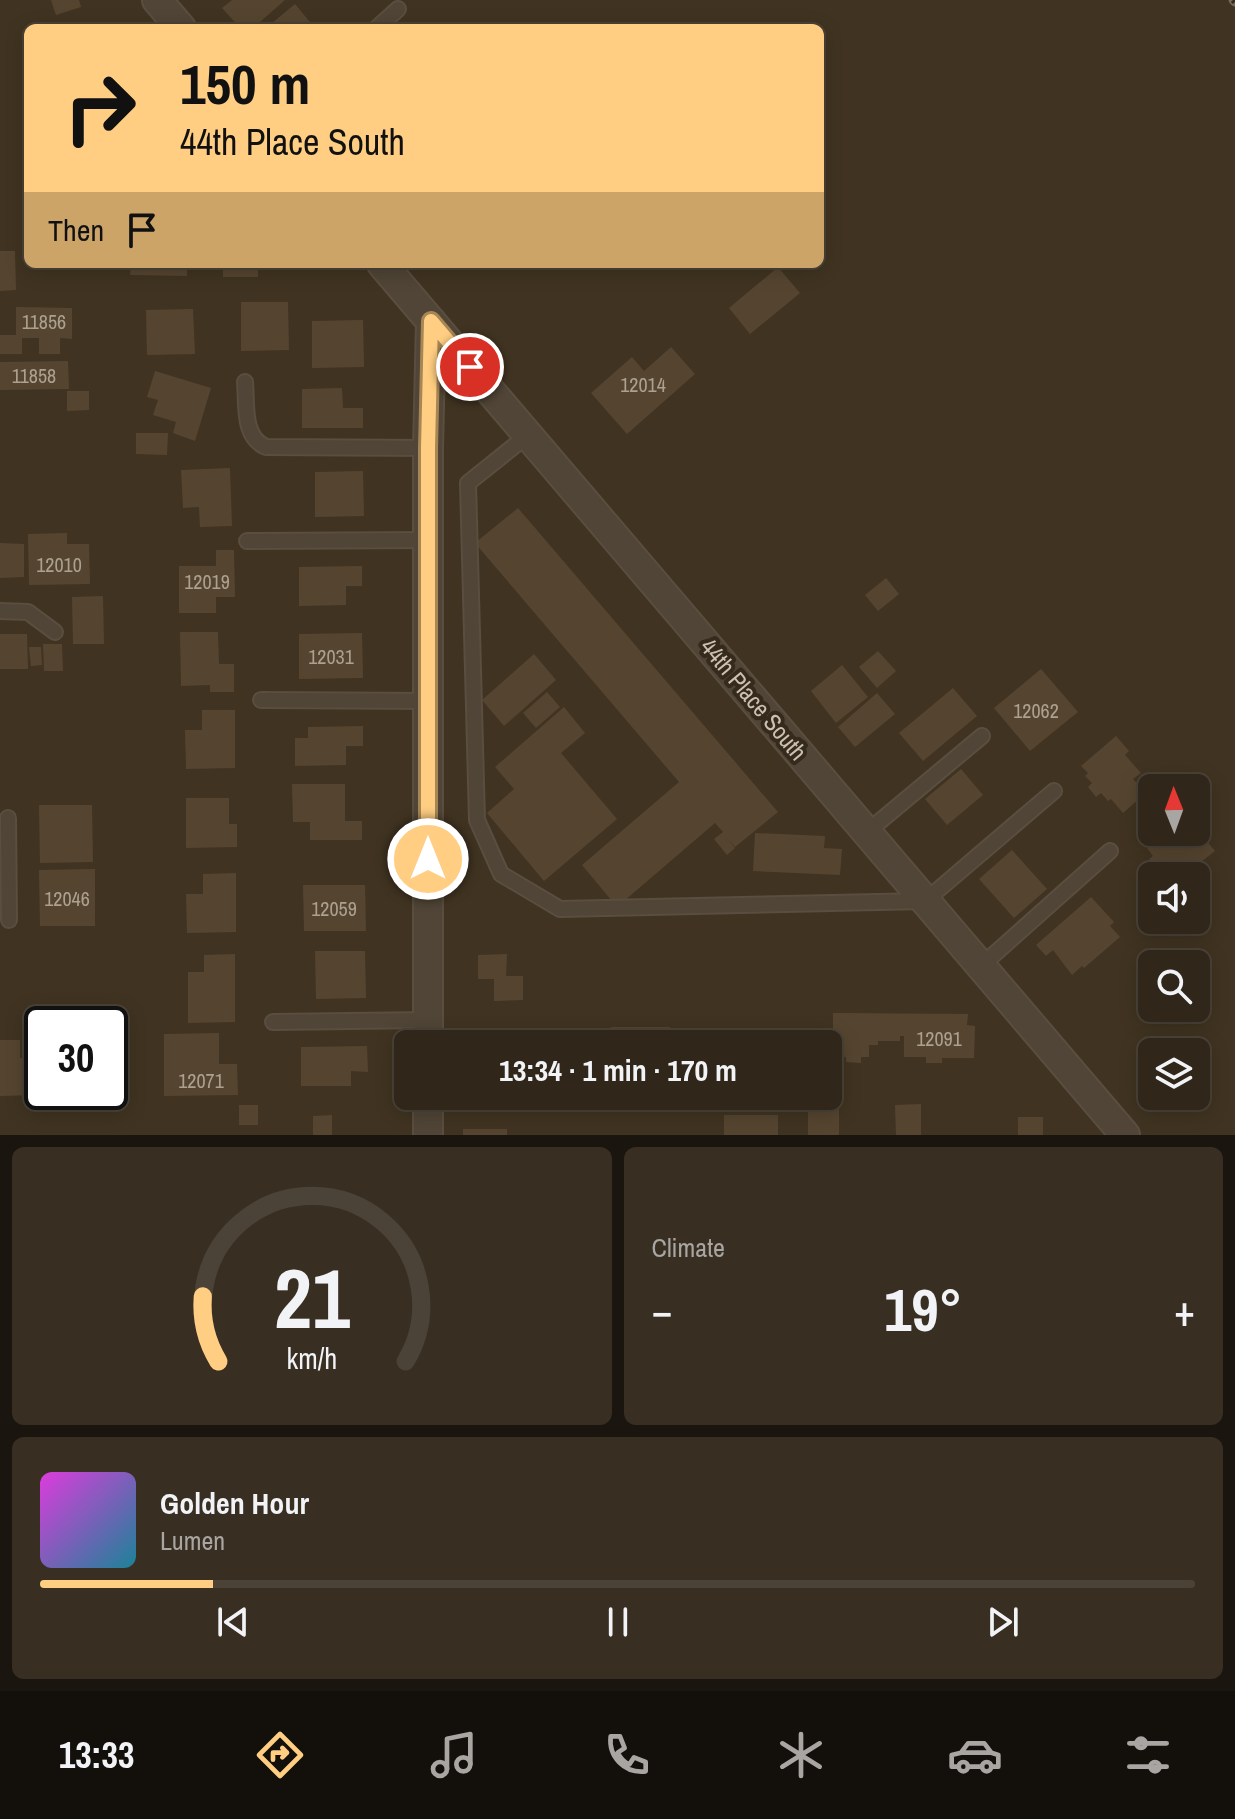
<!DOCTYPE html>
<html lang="en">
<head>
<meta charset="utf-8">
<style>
  :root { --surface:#302619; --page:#382e22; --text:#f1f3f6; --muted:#a8a5a2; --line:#4b4338; --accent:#ffce82 }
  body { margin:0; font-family:"Archivo Narrow",sans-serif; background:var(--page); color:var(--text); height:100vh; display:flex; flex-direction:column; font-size:30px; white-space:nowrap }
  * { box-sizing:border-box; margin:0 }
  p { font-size:26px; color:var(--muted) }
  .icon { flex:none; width:44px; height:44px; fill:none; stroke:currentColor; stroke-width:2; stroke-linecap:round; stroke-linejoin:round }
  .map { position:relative; height:1135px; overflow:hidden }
  .drawer { display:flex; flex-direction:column; gap:12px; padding:12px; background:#1a150e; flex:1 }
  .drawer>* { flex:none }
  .hud { position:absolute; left:24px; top:24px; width:800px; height:244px; border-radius:12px; box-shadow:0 4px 20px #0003,0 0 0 2px var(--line); background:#ffce82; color:#111; overflow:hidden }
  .needle { width:52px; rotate:359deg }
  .fabs { position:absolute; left:1138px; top:774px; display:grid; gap:16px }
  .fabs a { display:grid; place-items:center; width:72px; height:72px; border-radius:12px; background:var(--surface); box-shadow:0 4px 20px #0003,0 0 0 2px var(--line); font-size:40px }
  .speed { position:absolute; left:24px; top:1006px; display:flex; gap:16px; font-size:40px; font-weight:700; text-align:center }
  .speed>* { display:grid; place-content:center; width:104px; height:104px; border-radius:50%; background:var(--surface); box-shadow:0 4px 20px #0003,0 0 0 2px var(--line); line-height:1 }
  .speed .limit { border:4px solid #111; border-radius:12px; background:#fff; color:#111 }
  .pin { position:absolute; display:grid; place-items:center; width:68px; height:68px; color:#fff; margin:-34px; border:4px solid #fff; border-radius:50%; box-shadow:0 2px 8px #0007 }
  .me { position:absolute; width:88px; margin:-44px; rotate:0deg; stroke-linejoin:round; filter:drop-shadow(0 0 6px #0008) }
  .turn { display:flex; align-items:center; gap:28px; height:168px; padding:0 24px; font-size:36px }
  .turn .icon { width:104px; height:104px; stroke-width:2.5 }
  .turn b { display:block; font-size:56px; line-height:68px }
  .then { display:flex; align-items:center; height:76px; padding:0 24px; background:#0003; gap:16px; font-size:30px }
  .big { font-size:60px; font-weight:800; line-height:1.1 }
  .drawer .tile { flex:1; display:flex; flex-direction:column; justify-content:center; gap:12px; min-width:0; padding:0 28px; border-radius:12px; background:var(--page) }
  .drawer .dial { align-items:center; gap:0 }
  .dial svg { height:208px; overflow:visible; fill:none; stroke:var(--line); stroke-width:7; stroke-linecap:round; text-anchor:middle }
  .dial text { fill:var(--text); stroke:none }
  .song { display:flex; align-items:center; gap:24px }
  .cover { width:96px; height:96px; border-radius:12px; background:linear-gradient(135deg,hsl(300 70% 55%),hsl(190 70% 35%)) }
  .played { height:8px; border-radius:4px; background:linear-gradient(90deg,var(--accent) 15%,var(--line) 15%) }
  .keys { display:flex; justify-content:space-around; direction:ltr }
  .heat { display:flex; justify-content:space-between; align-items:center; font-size:44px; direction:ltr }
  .drawer .tiles { flex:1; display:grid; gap:12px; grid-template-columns:1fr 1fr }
  .tile:last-child { grid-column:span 2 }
  .trip { position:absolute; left:394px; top:1030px; width:448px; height:80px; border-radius:12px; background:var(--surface); box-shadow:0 4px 20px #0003,0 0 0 2px var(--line); font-weight:800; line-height:80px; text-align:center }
  .menu { display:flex; height:128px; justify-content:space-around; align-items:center; background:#130f0a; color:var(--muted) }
  .menu .icon { width:56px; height:56px }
  .menu .current { color:var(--accent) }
  .menu b { font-size:36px; color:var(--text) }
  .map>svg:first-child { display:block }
  .building { fill:#554530 }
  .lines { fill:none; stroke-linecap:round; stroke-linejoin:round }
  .lane-casing { stroke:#594e3f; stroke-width:18 }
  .street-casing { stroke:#594e3f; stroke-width:32 }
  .lane { stroke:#504536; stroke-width:14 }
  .street { stroke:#504536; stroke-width:28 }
  .rail-casing { stroke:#776a57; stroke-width:9 }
  .rail { stroke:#352a1b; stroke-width:6; stroke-dasharray:18; stroke-linecap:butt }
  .route-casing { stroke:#a68654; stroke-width:20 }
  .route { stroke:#ffce82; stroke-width:14 }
  .labels { text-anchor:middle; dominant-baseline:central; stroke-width:8; stroke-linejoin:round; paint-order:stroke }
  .number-label { font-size:20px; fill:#aca190 }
  .street-label { font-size:24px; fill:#cbc1b2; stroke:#352a1b }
</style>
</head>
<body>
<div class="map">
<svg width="1235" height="1135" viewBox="0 0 1235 1135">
  <rect width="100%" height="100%" fill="#403321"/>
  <path class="building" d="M51 0H79L81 7 56 15Z
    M232 0H285L253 28H240L222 8Z
    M295 4 315 28H266Z
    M0 251H15L16 290 0 291Z
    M131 264H187V276L130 275Z
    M223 264H258V277H223Z
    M778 267 800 293 750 334 729 308Z
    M241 302H288L289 350 241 351Z
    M16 307 72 308V339L60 338V354H39V338H22V354H0V335H16Z
    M193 309 195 354 147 355 146 310Z
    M363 320 364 367 312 368V321Z
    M671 347 695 374 627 434 591 393 632 357 644 371Z
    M68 361 69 389 0 390V362Z
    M155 371 211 388 195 441 173 433 176 422 153 415 158 400 147 397Z
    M342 388 343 408H363V428H302V389Z
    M67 391H89V410L67 411Z
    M136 433H168L167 455 136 454Z
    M230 468 232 526 200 527 199 507 183 508 181 470Z
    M363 471 364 516 315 517V472Z
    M518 508 778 812 735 847 727 838 735 848 727 855 714 839 723 832 715 823 617 907 582 865 679 782 475 543Z
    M67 533V544H89L90 584 29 585 28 534Z
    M0 543 24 544V577L0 578Z
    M216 550H234L235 597H216V613H179V566H216Z
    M362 566V586H346V605L299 606V567Z
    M886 578 899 594 878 611 865 595Z
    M103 596 104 644H73L72 597Z
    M180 632H218L219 664H234V692H210V685L181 686Z
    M362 633 363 678 299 679V634Z
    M0 634H27L28 669H0Z
    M43 644H62L63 671H44Z
    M29 647H41L42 665 31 666Z
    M878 651 896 671 877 688 859 667Z
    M534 654 556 680 504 726 482 700Z
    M842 665 868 697 836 723 811 691Z
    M1041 669 1078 712 1030 751 994 708Z
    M953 688 977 716 923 761 899 733Z
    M547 692 560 707 536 728 523 713Z
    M877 693 895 714 855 747 838 727Z
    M564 707 585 733 561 753 617 819 544 881 487 813 514 789 495 767Z
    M202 710H235V768L186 769 185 730H202Z
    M363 726V746H346V765L295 766V738H308V727Z
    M1116 736 1129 751 1125 755 1141 773 1133 779 1146 793 1123 813 1111 799 1108 801 1101 793 1096 797 1088 787 1092 783 1085 776 1088 773 1081 766Z
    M961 769 983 795 947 825 925 799Z
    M292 784H345V821H362V840H310V822H293Z
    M186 798H229V824H237V847L186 848Z
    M39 805H92L93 862 40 863Z
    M1152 819V832H1191L1196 838 1201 834 1215 851 1183 876H1171L1163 866 1157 871 1149 859 1153 856 1147 848 1149 847 1136 831Z
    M755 833 825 836 824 848 842 849 840 875 753 871Z
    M1012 850 1047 889 1014 918 979 879Z
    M95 869V926H40L39 870Z
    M236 873V932L187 933 186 894H203V874Z
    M303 885H365L366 931H304Z
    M1091 897 1114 922 1110 926 1120 937 1084 968 1082 966 1072 975 1053 950 1046 956 1036 945Z
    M315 951H365L366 998 316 999Z
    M235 954V1022L188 1023V972H204V955Z
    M507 954 506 976H523V1000L494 1001V979H478V955Z
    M833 1013 968 1014 967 1025 975 1026 974 1058H942V1063H926V1057H904V1036H900V1041H878V1045H869V1057H861V1063L846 1062V1057H833Z
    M611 1027H670L671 1044H612Z
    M520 1028 521 1044H472V1029Z
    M219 1033V1064H237L238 1095 164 1096V1034Z
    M0 1040H20V1058H39V1095L0 1096Z
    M367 1046 368 1072 351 1071V1086H301V1047Z
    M921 1104V1135H896L895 1105Z
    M239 1105H258V1125H239Z
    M808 1105H839V1135H808Z
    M332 1115V1135H313V1116Z
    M724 1115H778V1135H724Z
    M1018 1117H1043V1135H1018Z
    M463 1129H507V1135H463Z"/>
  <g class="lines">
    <g class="lane-casing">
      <path id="lane" d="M377 28 398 9
        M245 382C247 404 242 437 266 447L428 448
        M528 435 468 483 477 820 501 874 560 909 925 901 1054 791
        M247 541 428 540
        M0 611 28 612 55 632
        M261 700 428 701
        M8 818 9 920
        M867 832 982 736
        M981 966 1110 851
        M273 1022 428 1020"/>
    </g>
    <g class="street-casing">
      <path id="street" d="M157 0 181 28
        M382 264 1125 1135
        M428 1044V448L431 321
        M428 1135V1096"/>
    </g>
    <use href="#lane" class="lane"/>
    <use href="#street" class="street"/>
    <g class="rail-casing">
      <path id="rail" d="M1233 0 1235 2"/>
    </g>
    <use href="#rail" class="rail"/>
  </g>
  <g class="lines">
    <g class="route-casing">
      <path id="route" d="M428 859V448L431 321 470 367"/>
    </g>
    <use href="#route" class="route"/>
  </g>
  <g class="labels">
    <g class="number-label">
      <text x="44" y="321">11856</text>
      <text x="34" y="375">11858</text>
      <text x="643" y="384">12014</text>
      <text x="59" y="564">12010</text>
      <text x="207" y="581">12019</text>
      <text x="331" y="656">12031</text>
      <text x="1036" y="710">12062</text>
      <text x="67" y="898">12046</text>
      <text x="334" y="908">12059</text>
      <text x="939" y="1038">12091</text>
      <text x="201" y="1080">12071</text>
    </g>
    <g class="street-label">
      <text transform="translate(754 699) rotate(50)">44th Place South</text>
    </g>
  </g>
</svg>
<div class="fabs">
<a><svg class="needle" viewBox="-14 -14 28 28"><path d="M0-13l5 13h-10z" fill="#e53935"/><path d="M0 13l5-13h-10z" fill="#a8a5a2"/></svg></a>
<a><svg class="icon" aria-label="sound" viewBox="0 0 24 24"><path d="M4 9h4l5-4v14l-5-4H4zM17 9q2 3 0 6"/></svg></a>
<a><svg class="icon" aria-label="search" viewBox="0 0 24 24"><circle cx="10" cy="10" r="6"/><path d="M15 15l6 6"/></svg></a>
<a><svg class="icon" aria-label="layers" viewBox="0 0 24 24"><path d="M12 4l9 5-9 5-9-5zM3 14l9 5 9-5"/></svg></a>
</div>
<div class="speed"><div class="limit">30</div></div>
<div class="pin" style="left:470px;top:367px;background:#d93025"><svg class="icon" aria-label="arrive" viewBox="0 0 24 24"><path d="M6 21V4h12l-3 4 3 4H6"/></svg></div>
<svg class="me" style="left:428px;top:859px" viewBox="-20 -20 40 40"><circle r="17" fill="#ffce82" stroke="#fff" stroke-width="3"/><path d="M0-11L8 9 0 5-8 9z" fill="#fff"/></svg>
<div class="trip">13:34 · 1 min · 170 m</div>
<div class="hud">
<div class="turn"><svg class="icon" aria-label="right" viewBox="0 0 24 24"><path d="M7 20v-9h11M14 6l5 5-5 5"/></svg><div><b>150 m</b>44th Place South</div></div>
<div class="then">Then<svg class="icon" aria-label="arrive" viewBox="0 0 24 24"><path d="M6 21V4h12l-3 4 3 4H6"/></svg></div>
</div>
</div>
<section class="drawer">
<div class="tiles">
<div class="tile dial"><svg viewBox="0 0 100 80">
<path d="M14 69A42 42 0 1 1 86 69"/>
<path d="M14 69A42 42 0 0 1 8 44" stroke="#ffce82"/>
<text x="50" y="56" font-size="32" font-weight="700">21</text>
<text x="50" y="72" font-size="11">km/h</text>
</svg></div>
<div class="tile"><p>Climate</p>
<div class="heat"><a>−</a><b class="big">19°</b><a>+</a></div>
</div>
<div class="tile">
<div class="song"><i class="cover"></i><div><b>Golden Hour</b><p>Lumen</p></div></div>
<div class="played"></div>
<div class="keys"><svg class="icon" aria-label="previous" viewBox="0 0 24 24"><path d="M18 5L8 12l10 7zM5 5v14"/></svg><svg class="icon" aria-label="pause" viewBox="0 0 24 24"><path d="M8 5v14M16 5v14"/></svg><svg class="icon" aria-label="next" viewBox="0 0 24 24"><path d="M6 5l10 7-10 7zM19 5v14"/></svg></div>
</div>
</div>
</section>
<nav class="menu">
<b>13:33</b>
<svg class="icon current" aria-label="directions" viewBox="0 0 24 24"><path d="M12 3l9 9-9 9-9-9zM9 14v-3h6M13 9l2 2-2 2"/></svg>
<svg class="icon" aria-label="music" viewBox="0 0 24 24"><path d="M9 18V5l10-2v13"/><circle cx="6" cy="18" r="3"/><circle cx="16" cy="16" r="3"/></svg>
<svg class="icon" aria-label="phone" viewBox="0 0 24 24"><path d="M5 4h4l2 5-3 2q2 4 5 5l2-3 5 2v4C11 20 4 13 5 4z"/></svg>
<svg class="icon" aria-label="climate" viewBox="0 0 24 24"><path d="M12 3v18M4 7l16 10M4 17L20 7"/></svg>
<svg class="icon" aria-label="car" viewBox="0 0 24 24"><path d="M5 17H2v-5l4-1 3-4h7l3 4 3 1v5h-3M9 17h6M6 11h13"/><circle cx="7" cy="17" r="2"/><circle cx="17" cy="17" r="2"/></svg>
<svg class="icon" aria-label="filters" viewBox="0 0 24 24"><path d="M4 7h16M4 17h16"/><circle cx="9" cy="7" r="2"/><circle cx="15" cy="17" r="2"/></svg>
</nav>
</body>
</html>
